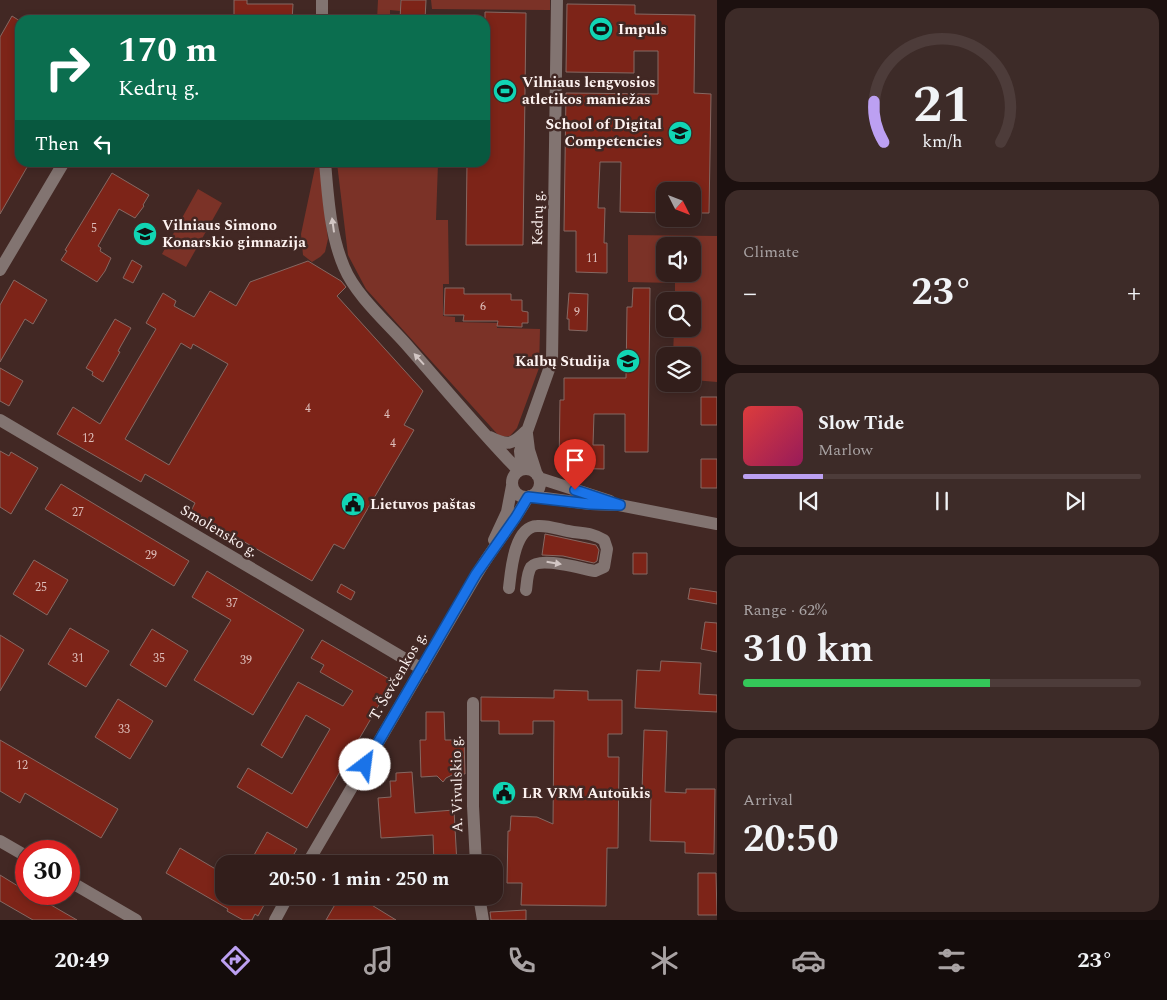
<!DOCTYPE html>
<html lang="en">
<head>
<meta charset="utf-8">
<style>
  :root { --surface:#321e1b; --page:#3d2b28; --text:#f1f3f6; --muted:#a8a2a3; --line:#4d3c3a; --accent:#bca0f2 }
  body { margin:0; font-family:Spectral,serif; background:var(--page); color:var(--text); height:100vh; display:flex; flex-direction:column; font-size:19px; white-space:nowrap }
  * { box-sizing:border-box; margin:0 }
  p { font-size:16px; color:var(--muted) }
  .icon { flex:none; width:28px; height:28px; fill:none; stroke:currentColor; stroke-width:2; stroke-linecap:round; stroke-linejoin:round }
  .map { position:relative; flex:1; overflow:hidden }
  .drawer { display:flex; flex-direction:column; gap:8px; padding:8px; background:#1c100f; width:450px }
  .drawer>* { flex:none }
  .guide { position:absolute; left:15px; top:15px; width:475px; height:152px; border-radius:15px; box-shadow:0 2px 8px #0003,0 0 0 1px var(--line); background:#0b6e4f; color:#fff; overflow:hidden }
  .needle { width:32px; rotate:132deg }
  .tools { position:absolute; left:656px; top:182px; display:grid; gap:10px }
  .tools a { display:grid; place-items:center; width:45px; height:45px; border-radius:10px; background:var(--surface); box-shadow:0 2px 8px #0003,0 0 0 1px var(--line); font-size:25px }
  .speed { position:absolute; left:15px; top:840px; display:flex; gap:10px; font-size:25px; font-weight:700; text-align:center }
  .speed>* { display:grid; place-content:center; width:65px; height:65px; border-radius:50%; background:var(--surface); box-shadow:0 2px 8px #0003,0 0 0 1px var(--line); line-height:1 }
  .speed .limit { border:8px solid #d22; background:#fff; color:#111 }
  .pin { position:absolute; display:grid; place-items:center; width:42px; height:42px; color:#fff; margin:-51px -21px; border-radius:50% 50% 50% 0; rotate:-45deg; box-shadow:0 0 5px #0007 }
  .pin .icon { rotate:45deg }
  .me { position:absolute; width:55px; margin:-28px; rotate:30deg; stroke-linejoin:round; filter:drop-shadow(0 0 4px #0008) }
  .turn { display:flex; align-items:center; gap:18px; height:105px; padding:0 20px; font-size:22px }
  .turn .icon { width:65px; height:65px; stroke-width:2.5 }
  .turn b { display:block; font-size:35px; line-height:42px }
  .then { display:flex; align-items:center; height:48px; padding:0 20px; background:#0003; gap:10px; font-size:19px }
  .big { font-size:38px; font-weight:700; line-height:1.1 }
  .drawer .widget { flex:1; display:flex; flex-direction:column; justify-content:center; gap:8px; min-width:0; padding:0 18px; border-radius:15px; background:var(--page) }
  .drawer .dial { align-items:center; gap:0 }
  .dial svg { height:130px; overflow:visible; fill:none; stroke:var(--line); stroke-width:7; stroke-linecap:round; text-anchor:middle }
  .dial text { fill:var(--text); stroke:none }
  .song { display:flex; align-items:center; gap:15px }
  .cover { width:60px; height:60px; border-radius:8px; background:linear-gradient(135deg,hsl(0 70% 55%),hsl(330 70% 35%)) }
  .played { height:5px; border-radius:2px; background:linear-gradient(90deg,var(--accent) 20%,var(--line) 20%) }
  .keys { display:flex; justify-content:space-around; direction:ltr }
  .heat { display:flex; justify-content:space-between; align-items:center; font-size:28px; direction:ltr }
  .charge { height:8px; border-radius:4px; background:linear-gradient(90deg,#34c759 62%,var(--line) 0) }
  .trip { position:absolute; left:215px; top:855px; width:288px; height:50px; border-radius:15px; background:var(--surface); box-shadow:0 2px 8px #0003,0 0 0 1px var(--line); font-weight:700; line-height:50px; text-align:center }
  .tabs { display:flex; height:80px; justify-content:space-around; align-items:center; background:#140c0b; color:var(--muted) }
  .tabs .icon { width:35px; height:35px }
  .tabs .selected { color:var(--accent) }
  .tabs b { font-size:22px; color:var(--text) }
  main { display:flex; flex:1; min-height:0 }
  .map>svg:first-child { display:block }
  .green { fill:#7b3227; fill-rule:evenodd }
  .building { fill:#7d2418; stroke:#866862; fill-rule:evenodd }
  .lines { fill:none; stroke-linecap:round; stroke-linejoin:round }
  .minor { stroke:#827471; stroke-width:12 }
  .oneway { fill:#d2c6c4 }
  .route-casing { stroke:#114b97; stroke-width:12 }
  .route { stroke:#1a73e8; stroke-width:9 }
  .labels { text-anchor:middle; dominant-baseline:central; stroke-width:5; stroke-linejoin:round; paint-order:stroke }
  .number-label { font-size:12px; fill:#ddbeba }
  .poi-label { font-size:15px; font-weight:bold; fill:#fdf2f0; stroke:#422824; text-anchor:start }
  .street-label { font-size:15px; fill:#fdf2f0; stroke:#422824 }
</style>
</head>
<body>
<main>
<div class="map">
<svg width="717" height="920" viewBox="0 0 717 920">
  <rect width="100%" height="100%" fill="#422824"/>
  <path class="green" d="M378 0H400V11L390 10V20H377Z
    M431 0H550V10L432 9Z
    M316 163H320L323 201 328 239 325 252 320 257 312 262 303 255 301 234Z
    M337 163H438L436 220H448L449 284H443V316L455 317V322L497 323V328L540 329 539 368 517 428 510 436 500 437 366 289 348 255Z
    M198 189 222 203 186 267 162 254Z
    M628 235 717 236V382L693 380 692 356H673L674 329H692V301H675V283L628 282ZM692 246V274H665V246Z"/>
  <path class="building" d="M234 0H247V4H293L292 20H234Z
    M401 0H426L425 20H400Z
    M567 4 635 5V14L695 15 694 93 711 94 709 213H692V191H665V213L620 212 621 162H600L598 208H605L604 243H607V273L576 272V231H564L566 93 658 94V51H634V73L566 72Z
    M485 12 526 13 523 245H466L467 162H485Z
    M12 16 20 21V162H30L0 214V37Z
    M112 173 149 195 143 205 144 206 135 218 119 209 98 246 101 248 100 251 111 258 105 271 97 282 61 260 67 251 65 250Z
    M132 260 142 266 133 283 123 278Z
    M308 261 341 281 346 287 337 296 423 391 404 425 414 430 344 549 334 544 312 581 191 511 195 503 145 474 141 482 57 434 73 407 100 424 156 329 146 323 163 293 176 301 174 306 194 317 210 291 236 306 250 282ZM181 343 191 349 193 344 228 364 169 465 125 439Z
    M14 280 47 300 33 324 25 319 0 362V305Z
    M445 288H464V294H511V300H522V311L528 312V323H522V327L497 326 498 321H463L464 315H444Z
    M633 288H650L648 452H625V414H594L593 445H604V469L559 468 560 400H564V378H626L627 307H632Z
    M569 293 588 294 587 331 569 330V319H567Z
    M115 319 131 328 118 351 120 352 103 382 92 375 93 372 86 368Z
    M0 368 23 381 9 406 0 401Z
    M701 397H717V425H701Z
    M0 451 9 456 11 452 38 468 11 514 0 507Z
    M701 459H717V488H701Z
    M61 484 189 561 174 586 45 509Z
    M545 534 596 545 599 550 597 561 594 563 563 556 542 555Z
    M633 553H647V574H633Z
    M34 560 68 580 47 615 13 594Z
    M207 571 304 630 253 715 194 680 231 620 192 597Z
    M341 584 355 592 351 600 337 592Z
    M690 588 717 592V604L688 599Z
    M705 622 717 623V652L701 649Z
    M70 628 109 651 86 687 48 664Z
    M152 629 188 651 166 687 130 665Z
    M0 635 24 650 0 691Z
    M322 640 393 681 307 828 237 787 248 768 292 794 330 729 306 715 282 758 261 745 298 682 343 706 353 691 320 672 324 665 311 658Z
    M661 661 701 663 699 694 717 695V712L635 708 637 670 660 671Z
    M554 690 588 691V700H622V734H608V757H619L618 848H607L606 906 521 905 522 883H507L508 831H510L511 816 537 817 553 824 554 721H533V734H499V721H481V697L554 698Z
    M118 699 153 721 130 759 95 737Z
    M426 712H444L445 740H464L465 774H454L446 778 443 782 437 776 421 777 420 740H426Z
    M644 730 667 731 665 792 686 793V789H715L714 854 685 853V842L650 841 651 792 642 791Z
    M0 740 118 809 101 838 25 793 20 803 0 791Z
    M412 772 415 813 454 810 457 864H434L433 835 381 838 378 798 391 797 390 781H396V773Z
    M267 832 297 849 288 864H249Z
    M180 848 224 874V896H269L258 916 255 914 252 920H243L227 911 228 909 166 873Z
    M698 873H716L717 915H698Z
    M0 875 26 891V894H32L77 920H33L0 901Z
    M340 896H363L371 902 370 904 396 920H326Z
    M526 910V920H491L490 912Z"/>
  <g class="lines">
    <path class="minor" d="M322 20V0
      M325 162C328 197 330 234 344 267 355 294 385 321 405 343 443 386 479 430 519 471
      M0 270 64 162
      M0 420 422 669
      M527 434 529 450 537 475
      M490 437C508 446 512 445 526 431
      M522 469 520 451 552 361 557 0
      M512 483a14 14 0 1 1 28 0a14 14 0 1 1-28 0Z
      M539 478 610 501
      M530 496 590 504 619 505 717 524
      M494 540 507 512 512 486
      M509 588C511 571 514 527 537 526 547 525 558 529 568 531 582 534 591 532 604 540L607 549 604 567 595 571C582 569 540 556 531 567 527 573 527 583 526 590
      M473 703V806L476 864
      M0 841 26 856
      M307 864 477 574C493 547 513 524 528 497
      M69 881 136 920
      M479 896 483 920
      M275 920 288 896"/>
  </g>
  <defs><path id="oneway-solid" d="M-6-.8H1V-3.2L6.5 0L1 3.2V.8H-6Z" transform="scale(1.25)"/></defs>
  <g class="oneway">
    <use href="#oneway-solid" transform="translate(333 225) rotate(-98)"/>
    <use href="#oneway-solid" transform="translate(419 359) rotate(-132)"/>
    <use href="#oneway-solid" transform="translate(554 563) rotate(9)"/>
  </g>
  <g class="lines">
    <g class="route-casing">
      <path id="route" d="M365 765 476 574 516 517 528 497 590 504 620 505 575 490"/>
    </g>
    <use href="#route" class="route"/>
  </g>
  <defs>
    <g id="stadium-disc" transform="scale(1.25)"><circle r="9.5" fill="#11d5b4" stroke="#422824"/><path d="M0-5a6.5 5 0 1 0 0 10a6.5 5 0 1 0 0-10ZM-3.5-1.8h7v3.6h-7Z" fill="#111"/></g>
    <g id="university-disc" transform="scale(1.25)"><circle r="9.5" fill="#11d5b4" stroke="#422824"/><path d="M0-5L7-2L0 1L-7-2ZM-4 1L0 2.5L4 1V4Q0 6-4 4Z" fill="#111"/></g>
    <g id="school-disc" transform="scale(1.25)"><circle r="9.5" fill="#11d5b4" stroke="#422824"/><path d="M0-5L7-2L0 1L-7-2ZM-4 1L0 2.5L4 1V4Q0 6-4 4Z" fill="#111"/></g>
    <g id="civic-disc" transform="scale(1.25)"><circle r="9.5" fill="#11d5b4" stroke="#422824"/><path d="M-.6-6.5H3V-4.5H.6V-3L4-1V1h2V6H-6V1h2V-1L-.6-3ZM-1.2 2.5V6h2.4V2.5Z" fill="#111"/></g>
  </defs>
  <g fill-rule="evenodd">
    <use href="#stadium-disc" x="601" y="29"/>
    <use href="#stadium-disc" x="505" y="91"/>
    <use href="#university-disc" x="680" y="133"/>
    <use href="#school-disc" x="145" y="234"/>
    <use href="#school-disc" x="628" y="361"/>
    <use href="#civic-disc" x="353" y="504"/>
    <use href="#civic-disc" x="504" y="793"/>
  </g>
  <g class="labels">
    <g class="number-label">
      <text x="94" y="228">5</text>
      <text x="592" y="258">11</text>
      <text x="483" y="306">6</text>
      <text x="577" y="312">9</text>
      <text x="308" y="408">4</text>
      <text x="387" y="414">4</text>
      <text x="88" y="438">12</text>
      <text x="393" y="443">4</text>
      <text x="78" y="512">27</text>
      <text x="151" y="555">29</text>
      <text x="41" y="587">25</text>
      <text x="232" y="603">37</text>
      <text x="78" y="658">31</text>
      <text x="159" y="658">35</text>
      <text x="246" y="660">39</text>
      <text x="124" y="729">33</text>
      <text x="22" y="765">12</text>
    </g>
    <g class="poi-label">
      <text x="618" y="29">Impuls</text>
      <text x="522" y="82">Vilniaus lengvosios<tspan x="522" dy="17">atletikos maniežas</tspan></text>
      <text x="662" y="124" text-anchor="end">School of Digital<tspan x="662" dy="17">Competencies</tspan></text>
      <text x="162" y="225">Vilniaus Simono<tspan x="162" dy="17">Konarskio gimnazija</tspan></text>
      <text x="610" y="361" text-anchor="end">Kalbų Studija</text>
      <text x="370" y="504">Lietuvos paštas</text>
      <text x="522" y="793">LR VRM Autoūkis</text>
    </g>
    <g class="street-label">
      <text transform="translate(538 218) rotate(-89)">Kedrų g.</text>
      <text transform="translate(219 531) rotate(31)">Smolensko g.</text>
      <text transform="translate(398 676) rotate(-60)">T. Ševčenkos g.</text>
      <text transform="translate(457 784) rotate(-91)">A. Vivulskio g.</text>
    </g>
  </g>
</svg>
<div class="tools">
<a><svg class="needle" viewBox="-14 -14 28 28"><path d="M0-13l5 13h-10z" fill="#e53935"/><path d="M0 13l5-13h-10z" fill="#a8a2a3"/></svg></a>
<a><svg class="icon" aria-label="sound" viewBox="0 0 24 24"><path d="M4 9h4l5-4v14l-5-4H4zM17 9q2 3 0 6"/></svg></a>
<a><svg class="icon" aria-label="search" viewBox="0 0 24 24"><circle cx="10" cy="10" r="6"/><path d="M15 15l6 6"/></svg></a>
<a><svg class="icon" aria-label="layers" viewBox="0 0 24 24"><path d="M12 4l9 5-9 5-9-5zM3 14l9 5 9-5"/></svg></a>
</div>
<div class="speed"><div class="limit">30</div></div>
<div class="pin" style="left:575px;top:490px;background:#d93025"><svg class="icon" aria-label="arrive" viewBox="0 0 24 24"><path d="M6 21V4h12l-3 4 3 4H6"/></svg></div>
<svg class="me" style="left:365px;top:765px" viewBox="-20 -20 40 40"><circle r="19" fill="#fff"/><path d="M0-13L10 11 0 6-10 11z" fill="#1a73e8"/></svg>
<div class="trip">20:50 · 1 min · 250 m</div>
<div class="guide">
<div class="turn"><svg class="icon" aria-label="right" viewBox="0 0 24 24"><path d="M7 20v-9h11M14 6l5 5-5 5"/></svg><div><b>170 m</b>Kedrų g.</div></div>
<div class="then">Then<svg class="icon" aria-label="left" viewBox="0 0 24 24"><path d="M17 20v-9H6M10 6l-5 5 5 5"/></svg></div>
</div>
</div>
<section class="drawer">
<div class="widget dial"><svg viewBox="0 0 100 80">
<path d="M14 69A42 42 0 1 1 86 69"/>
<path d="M14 69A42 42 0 0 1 8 44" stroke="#bca0f2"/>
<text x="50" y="56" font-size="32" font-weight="700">21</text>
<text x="50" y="72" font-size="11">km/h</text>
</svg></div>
<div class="widget"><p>Climate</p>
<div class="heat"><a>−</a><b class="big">23°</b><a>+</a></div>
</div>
<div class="widget">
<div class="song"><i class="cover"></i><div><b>Slow Tide</b><p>Marlow</p></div></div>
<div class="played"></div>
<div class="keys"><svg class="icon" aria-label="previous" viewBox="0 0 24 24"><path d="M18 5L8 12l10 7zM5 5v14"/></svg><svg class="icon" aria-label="pause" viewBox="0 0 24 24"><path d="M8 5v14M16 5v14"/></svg><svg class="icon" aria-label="next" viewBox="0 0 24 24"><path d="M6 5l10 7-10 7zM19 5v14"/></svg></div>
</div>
<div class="widget"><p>Range · 62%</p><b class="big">310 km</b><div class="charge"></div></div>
<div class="widget"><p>Arrival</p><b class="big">20:50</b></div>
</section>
</main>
<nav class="tabs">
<b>20:49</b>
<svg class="icon selected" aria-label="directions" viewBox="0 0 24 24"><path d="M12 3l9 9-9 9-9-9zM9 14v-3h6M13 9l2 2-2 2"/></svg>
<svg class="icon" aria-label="music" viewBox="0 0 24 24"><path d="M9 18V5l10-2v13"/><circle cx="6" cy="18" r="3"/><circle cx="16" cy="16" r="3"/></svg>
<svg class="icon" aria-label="phone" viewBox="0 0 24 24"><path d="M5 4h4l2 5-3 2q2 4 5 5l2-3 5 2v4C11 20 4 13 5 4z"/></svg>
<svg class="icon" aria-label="climate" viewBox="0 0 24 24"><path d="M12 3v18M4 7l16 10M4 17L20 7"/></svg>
<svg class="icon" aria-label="car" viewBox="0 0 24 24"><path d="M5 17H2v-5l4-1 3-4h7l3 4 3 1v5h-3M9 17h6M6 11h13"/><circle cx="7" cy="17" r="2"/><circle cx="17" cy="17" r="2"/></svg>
<svg class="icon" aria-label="filters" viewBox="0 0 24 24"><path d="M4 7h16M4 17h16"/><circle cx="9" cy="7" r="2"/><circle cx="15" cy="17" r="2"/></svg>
<b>23°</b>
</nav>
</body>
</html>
